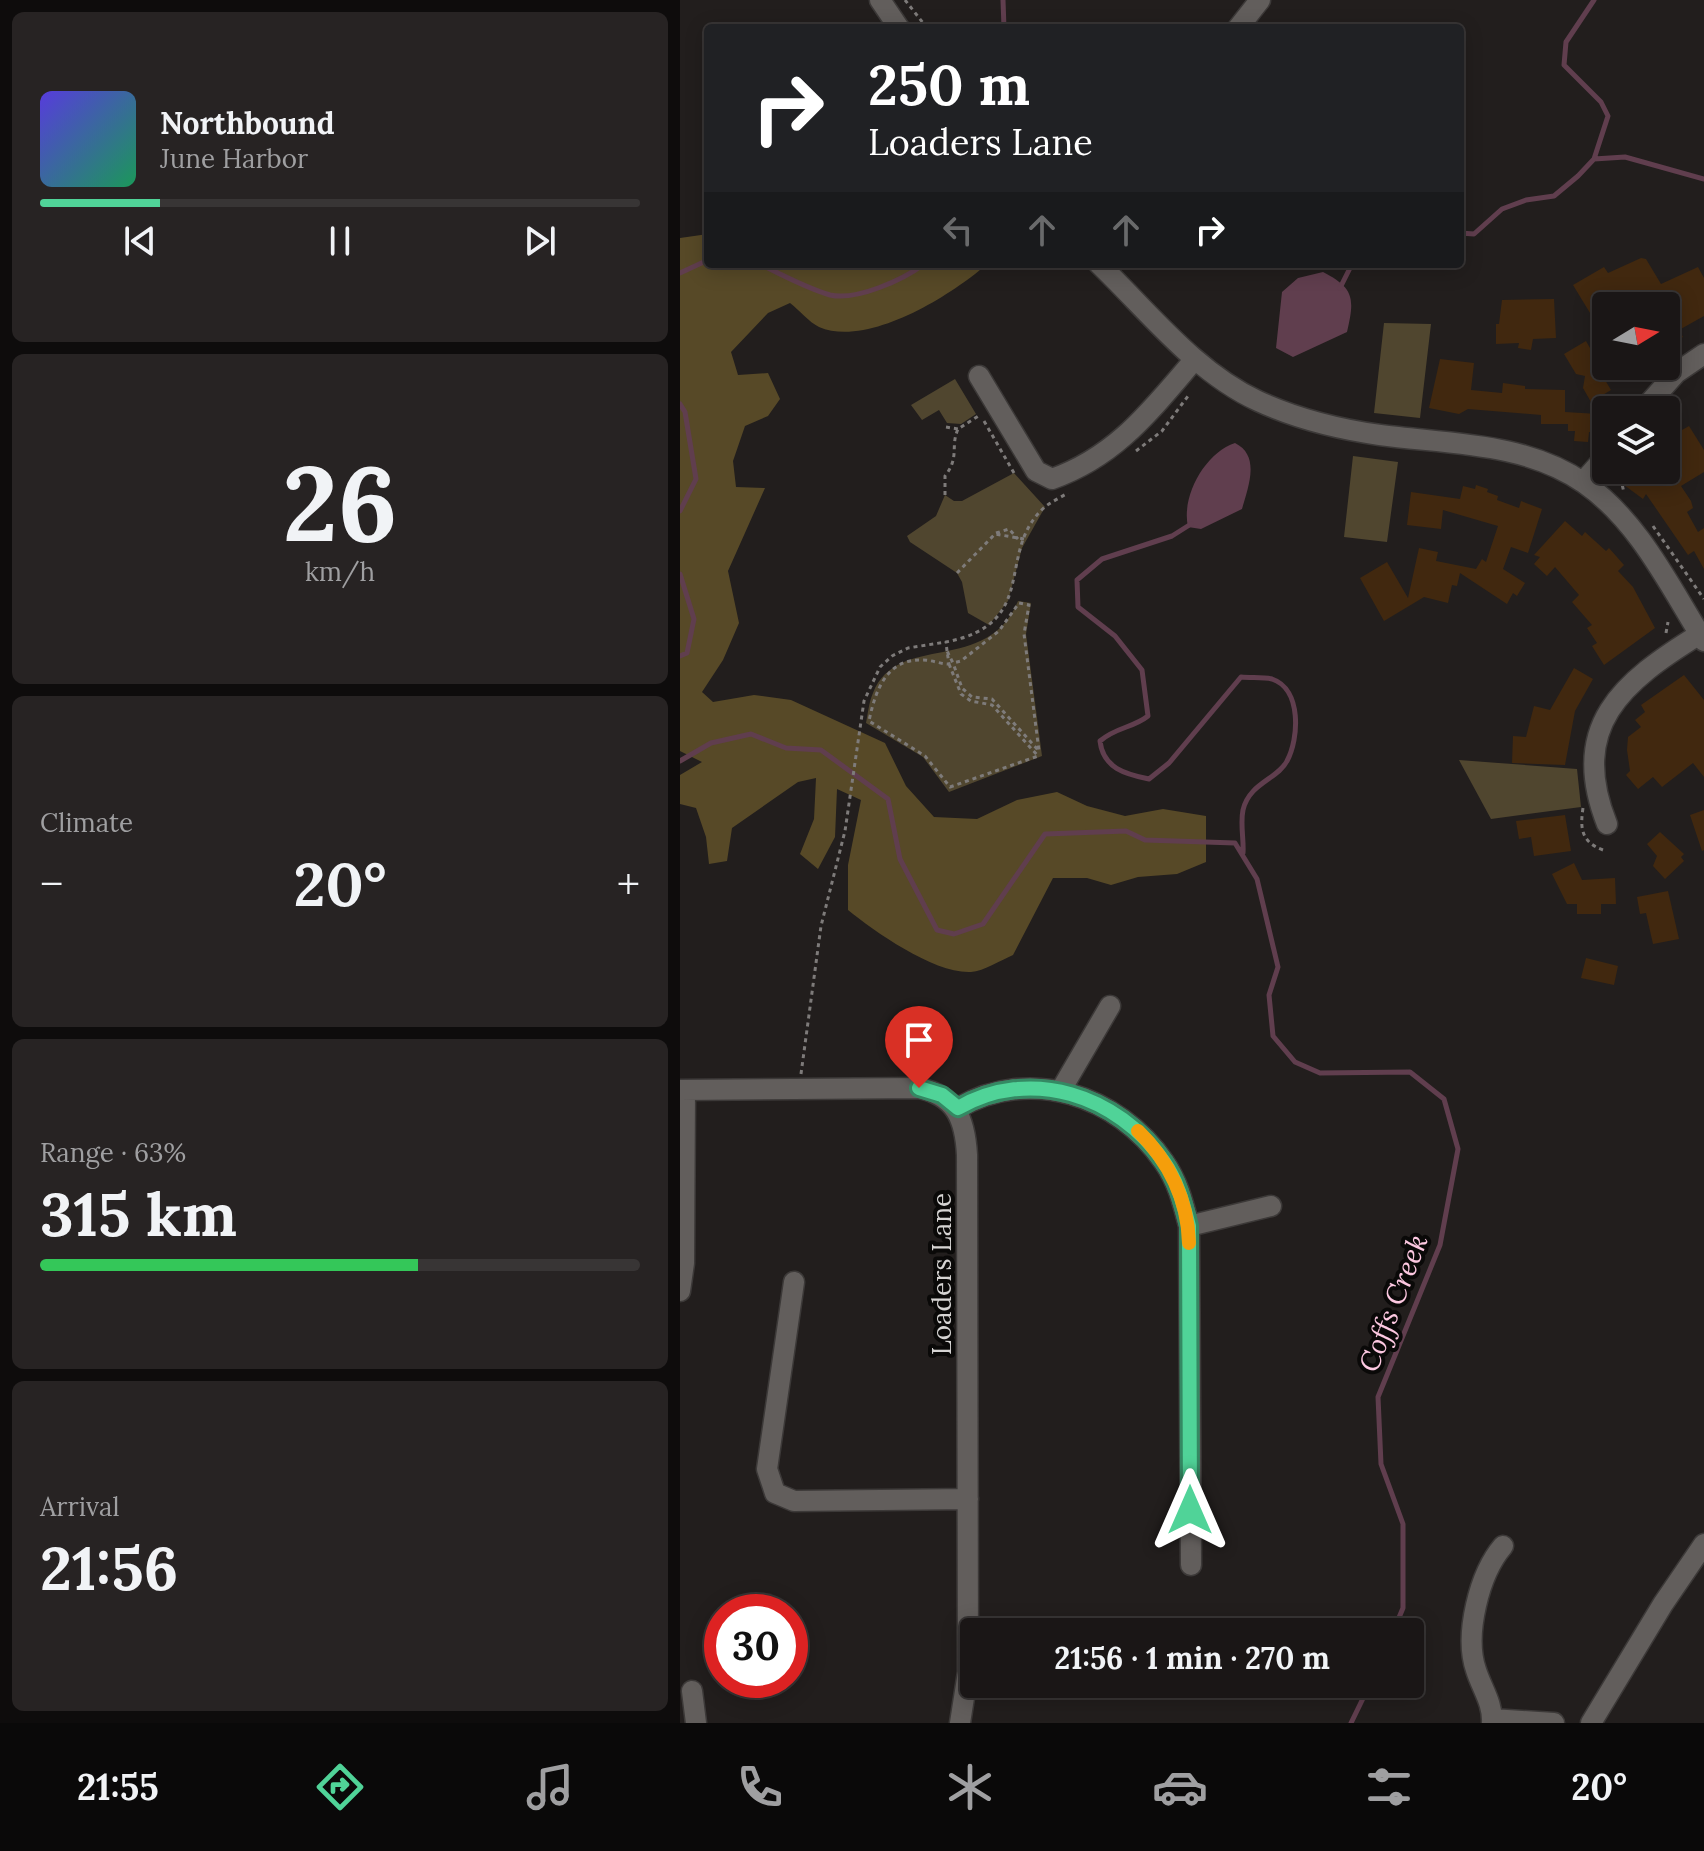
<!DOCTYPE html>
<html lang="en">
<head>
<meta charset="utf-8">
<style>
  :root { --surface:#1a1616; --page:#272323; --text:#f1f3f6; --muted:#9f9fa1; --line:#383535; --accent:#50d398 }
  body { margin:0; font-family:Lora,serif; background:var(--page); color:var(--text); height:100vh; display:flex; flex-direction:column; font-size:30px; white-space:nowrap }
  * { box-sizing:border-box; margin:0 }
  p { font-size:26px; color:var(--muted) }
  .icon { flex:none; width:44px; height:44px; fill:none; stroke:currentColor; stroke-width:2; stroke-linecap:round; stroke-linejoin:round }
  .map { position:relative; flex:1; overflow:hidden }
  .panel { display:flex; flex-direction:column; gap:12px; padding:12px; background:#0e0c0c; width:680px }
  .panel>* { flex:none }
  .hud { position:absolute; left:24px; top:24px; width:760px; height:244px; border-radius:8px; box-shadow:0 4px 20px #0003,0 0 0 2px var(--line); background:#202124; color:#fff; overflow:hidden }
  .needle { width:52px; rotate:80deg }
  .fabs { position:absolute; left:912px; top:292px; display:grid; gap:16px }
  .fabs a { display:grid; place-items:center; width:88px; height:88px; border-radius:8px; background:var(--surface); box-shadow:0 4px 20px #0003,0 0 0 2px var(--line); font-size:40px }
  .speed { position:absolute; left:24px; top:1594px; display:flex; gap:16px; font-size:40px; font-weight:700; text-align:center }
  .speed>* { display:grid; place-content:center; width:104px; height:104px; border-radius:50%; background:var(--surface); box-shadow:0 4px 20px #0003,0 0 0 2px var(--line); line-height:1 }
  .speed .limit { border:12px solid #d22; background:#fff; color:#111 }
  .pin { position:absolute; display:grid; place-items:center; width:68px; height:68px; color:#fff; margin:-82px -34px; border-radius:50% 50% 50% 0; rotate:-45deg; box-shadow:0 0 8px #0007 }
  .pin .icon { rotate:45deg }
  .me { position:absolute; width:88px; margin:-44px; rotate:0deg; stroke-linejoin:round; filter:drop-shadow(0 0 6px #0008) }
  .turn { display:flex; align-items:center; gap:28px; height:168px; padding:0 32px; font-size:36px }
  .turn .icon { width:104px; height:104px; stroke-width:2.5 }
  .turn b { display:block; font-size:56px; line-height:68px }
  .lanes { display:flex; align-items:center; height:76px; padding:0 32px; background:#0003; justify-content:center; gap:40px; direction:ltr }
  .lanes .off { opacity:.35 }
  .big { font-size:60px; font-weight:700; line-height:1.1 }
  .panel .card { flex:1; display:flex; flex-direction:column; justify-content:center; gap:12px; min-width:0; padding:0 28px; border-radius:12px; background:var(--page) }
  .panel .dial { align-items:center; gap:0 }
  .dial b { font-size:104px; line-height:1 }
  .song { display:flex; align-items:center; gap:24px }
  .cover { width:96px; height:96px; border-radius:12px; background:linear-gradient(135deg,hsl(250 70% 55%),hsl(150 70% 35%)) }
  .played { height:8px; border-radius:4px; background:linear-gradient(90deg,var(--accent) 20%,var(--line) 20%) }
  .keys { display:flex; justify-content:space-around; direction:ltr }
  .heat { display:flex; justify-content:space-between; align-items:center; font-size:44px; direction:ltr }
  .charge { height:12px; border-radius:6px; background:linear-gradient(90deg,#34c759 63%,var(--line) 0) }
  .trip { position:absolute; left:280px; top:1618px; width:464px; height:80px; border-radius:8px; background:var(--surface); box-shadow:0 4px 20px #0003,0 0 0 2px var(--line); font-weight:700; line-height:80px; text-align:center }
  .tab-bar { display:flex; height:128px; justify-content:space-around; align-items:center; background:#0a0909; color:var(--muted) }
  .tab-bar .icon { width:56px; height:56px }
  .tab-bar .selected { color:var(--accent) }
  .tab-bar b { font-size:36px; color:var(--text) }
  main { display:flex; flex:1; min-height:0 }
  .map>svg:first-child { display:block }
  .green { fill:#50462f }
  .forest { fill:#574927 }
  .water { fill:#603e4e }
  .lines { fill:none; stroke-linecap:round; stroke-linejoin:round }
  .stream { stroke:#603e4e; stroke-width:5 }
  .building { fill:#41280f }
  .minor-casing { stroke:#3c3938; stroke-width:23 }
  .path { stroke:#7e7b7a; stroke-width:3; stroke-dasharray:4 4; stroke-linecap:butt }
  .minor { stroke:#625e5c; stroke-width:20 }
  .route-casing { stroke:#348963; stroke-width:20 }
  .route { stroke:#50d398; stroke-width:14 }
  .slow { stroke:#f59e0b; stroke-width:14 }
  .labels { text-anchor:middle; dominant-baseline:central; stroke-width:8; stroke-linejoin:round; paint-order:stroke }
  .street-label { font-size:26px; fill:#d6d4d3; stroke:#0a0908 }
  .water-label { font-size:28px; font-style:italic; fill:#fdc8e1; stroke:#0a0908 }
</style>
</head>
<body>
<main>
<section class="panel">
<div class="card">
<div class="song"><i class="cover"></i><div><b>Northbound</b><p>June Harbor</p></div></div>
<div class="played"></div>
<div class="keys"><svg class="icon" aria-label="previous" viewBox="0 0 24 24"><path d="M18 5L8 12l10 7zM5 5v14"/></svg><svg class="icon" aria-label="pause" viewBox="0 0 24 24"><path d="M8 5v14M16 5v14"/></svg><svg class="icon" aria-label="next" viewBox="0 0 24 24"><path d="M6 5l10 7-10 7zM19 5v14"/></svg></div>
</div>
<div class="card dial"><b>26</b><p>km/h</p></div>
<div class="card"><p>Climate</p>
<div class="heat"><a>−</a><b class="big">20°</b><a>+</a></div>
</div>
<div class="card"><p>Range · 63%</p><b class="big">315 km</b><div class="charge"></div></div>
<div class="card"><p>Arrival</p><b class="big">21:56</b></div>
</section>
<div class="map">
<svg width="1024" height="1723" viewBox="0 0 1024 1723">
  <rect width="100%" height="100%" fill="#221e1d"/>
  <path class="green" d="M704 323 751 324 740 418 694 413Z
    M275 379 296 414 281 424 267 423 259 410 242 420 231 405Z
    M673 456 718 462 707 542 664 537Z
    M334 473 365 507 342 548 328 601 309 625 288 613 282 582 277 573 230 542 227 536 256 516 265 495 274 501H282Z
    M338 601 351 603 346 634 362 756 269 792 243 757 186 723C188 713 189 702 193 693 218 631 307 676 338 601Z
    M779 760 897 769 901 807 811 819Z"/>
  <path class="forest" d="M28 234V264H146L157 268 307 264C272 295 188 348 139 327 129 322 119 310 110 303L88 313 51 352 58 375 88 373 100 399 88 416 65 426 53 461 56 487 85 488 48 571 59 623 43 660 22 692 33 702 74 695 111 700 205 743 226 786 254 817 297 819 337 800 377 792 407 806 445 816 483 809 526 816V862L497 874 458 877 431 885 407 878H373L333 955C321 960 304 971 291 972 255 974 195 932 168 910V865L181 800 157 789 155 837 138 869 120 854 134 819 136 778 118 782 52 828 47 861 29 864 26 837 16 808 0 804V775L22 762 0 751V238Z"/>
  <path class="water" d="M643 272C674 288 675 298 667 332L613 357 596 348 602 292 618 278Z
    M555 443C581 456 568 487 562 509L521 529 508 527C501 496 525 453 555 443Z"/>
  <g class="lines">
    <path class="stream" d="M323 0 324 28
      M914 159 945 157 1024 179
      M780 233 794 234 822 209 846 200 874 196 898 176 914 159 928 116 921 102 884 65 886 42 914 0
      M80 264C102 275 126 288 150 295 176 301 223 280 244 264
      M0 273 28 260
      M660 288 672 264
      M0 404 5 412 16 479 0 511
      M511 524 492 536 422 559 397 580 398 607 435 636 462 670 468 716C453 728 436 727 420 741 423 768 445 774 469 779L489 763 561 677C571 678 583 677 592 679 622 689 619 739 607 761 598 779 569 783 563 810 560 824 564 839 563 853
      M0 574 14 619 7 653 0 656
      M0 761 31 743 71 734 106 748 141 750 208 799 220 859 257 930 274 934 303 924 365 834 446 831 465 840 555 843 577 879 598 967 589 995 593 1036 615 1062 640 1073 730 1072 764 1099 778 1149 760 1245 698 1397 701 1464 723 1524V1608L713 1632
      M671 1723 690 1684"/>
  </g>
  <path class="building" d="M961 258 966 259 981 284 1018 267 1024 278V316L999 330 1003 337 986 346V306L924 305 910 313 893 285 924 267 928 273Z
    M874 299 876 338 853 339 851 350 838 348 839 343 816 344V324H819L822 300Z
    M926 338V357L916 365 931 390 911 402 903 388 905 376 896 374 884 354 906 341 910 348Z
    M760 359 794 363 791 390 822 393 823 383 845 386V389L885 390V412L918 414 917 432H909L908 442 894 441 895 431H888V424H861V415L788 409 779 414 749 408Z
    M996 420 1002 430 1009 426 1024 450V472L1001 486 1011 501 1013 508 1007 512 1018 532 1024 528V569L1014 551 1008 555 966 494 963 499 944 485 955 470H986V426Z
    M796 485 808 489 807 492 818 496 817 500 839 508 841 501 862 509 848 553 831 547 823 569 845 583 837 596 833 593 827 604 780 573 777 586 772 585 768 603 744 597 704 621 680 578 707 562 728 598 739 548 758 552 756 561 796 569 802 559 806 562 818 526 763 510 761 529 727 525 731 492 780 499 783 486 795 489Z
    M885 521 902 536 905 532 926 551 929 548 944 565 938 571 953 587 975 628 924 665 912 646 917 643 907 628 912 625 892 602 899 595 875 567 867 576 854 564 860 557 854 555Z
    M894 668 913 679 895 711 885 765 832 763 833 736 846 737 854 706 870 710Z
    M1004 675 1024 700V777L1013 763 982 787 973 777 958 789 946 775 950 771 947 750 948 737 961 727 955 720 965 712 961 705Z
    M1024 810V850L1022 851 1010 815Z
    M885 815 891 851 854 856 851 837 839 839 836 821Z
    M980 832 1004 854 1001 857 1004 861 985 879 973 866 977 856 967 844Z
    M894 863 902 880 935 878 936 904H921V914H897V904H887L872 874Z
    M988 891 999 939 973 944 966 913 960 914 957 897Z
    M906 958 938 966 934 985 901 978Z"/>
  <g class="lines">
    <g class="minor-casing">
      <path id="minor" d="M200 0 219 28
        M558 28 580 0
        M419 264C468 311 515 372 578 401 617 419 658 429 700 435 768 444 845 442 904 483 959 521 990 587 1024 641
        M299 376 356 471 372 479C437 456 471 410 515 359
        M963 410 996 373 1024 354
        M903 482 926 456
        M927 824C888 726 942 682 1020 634
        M0 1090 239 1088C276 1096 285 1119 287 1155L288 1672 280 1723
        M381 1090 430 1006
        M278 1108C350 1066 438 1095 484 1162 498 1182 503 1203 509 1226L511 1565
        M509 1226 591 1206
        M114 1282 87 1469 95 1493 114 1501 288 1499
        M0 1291 4 1263 5 1090
        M12 1691 16 1723
        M812 1719 874 1723
        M812 1723C813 1703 802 1689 796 1670 784 1635 799 1574 823 1546
        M911 1723 983 1604 1024 1544"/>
    </g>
    <path class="path" d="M225 0 247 28
      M304 421 334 473
      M266 427 278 429
      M456 451 482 431 508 396
      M939 470 944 493
      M265 495V476C280 457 270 447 278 429L300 415
      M973 526 1024 599
      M316 533 329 529 338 539
      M277 573 315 534 344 539
      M986 633 988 622
      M267 651 266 642C363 623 313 551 366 506 373 501 381 497 388 493
      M269 664 281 694 291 701 312 705 358 756 270 787 245 756 189 721C195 692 206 658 243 660 252 660 260 664 269 664L267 651 273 663 281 661 319 631 339 603 349 605 344 634 359 751 312 699 292 697 282 688 273 663
      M903 808C900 828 901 842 923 850
      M121 1074 141 926 165 831 184 701 200 667 212 656 228 648 266 642"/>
    <use href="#minor" class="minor"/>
  </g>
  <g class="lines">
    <g class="route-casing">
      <path id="route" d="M239 1088 262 1095 278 1108C350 1066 438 1095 484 1162 498 1182 503 1203 509 1226L510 1510"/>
    </g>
    <use href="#route" class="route"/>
    <path class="slow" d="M458 1131C489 1161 508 1200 509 1243"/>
  </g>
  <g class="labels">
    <g class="street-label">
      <text transform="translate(261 1274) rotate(-90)">Loaders Lane</text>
    </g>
    <g class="water-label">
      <text transform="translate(713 1303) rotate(-69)">Coffs Creek</text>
    </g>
  </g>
</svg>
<div class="fabs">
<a><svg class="needle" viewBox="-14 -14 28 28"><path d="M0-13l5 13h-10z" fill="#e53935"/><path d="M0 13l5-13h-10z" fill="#9f9fa1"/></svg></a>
<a><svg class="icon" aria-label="layers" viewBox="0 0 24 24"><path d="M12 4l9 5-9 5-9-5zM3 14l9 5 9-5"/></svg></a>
</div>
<div class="speed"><div class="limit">30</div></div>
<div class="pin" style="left:239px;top:1088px;background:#d93025"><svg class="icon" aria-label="arrive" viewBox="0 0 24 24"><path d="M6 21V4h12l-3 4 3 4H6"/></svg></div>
<svg class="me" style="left:510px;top:1510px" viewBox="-20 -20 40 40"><path d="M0-17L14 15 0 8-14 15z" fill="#50d398" stroke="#fff" stroke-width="4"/></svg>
<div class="trip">21:56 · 1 min · 270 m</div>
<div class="hud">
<div class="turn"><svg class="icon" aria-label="right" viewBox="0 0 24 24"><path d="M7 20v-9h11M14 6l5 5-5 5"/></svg><div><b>250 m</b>Loaders Lane</div></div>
<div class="lanes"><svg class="icon off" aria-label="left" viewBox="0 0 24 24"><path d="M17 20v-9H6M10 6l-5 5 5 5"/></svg><svg class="icon off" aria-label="ahead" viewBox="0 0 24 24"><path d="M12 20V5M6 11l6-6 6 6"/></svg><svg class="icon off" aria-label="ahead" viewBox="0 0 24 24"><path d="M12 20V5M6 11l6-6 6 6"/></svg><svg class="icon" aria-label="right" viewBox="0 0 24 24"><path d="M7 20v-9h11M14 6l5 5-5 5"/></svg></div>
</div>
</div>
</main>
<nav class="tab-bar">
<b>21:55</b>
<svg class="icon selected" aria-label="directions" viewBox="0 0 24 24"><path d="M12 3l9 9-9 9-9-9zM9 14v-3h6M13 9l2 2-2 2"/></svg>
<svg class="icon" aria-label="music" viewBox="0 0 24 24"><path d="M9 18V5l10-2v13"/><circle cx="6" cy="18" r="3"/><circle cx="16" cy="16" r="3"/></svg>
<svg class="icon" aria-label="phone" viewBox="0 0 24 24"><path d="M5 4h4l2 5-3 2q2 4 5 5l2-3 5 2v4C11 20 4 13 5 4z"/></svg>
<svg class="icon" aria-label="climate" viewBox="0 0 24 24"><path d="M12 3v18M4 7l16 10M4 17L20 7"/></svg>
<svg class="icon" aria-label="car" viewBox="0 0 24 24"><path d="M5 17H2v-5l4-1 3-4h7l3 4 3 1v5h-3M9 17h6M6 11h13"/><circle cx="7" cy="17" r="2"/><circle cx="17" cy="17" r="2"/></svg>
<svg class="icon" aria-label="filters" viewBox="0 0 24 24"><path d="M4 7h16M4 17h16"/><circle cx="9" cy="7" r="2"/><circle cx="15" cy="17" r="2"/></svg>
<b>20°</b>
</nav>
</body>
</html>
